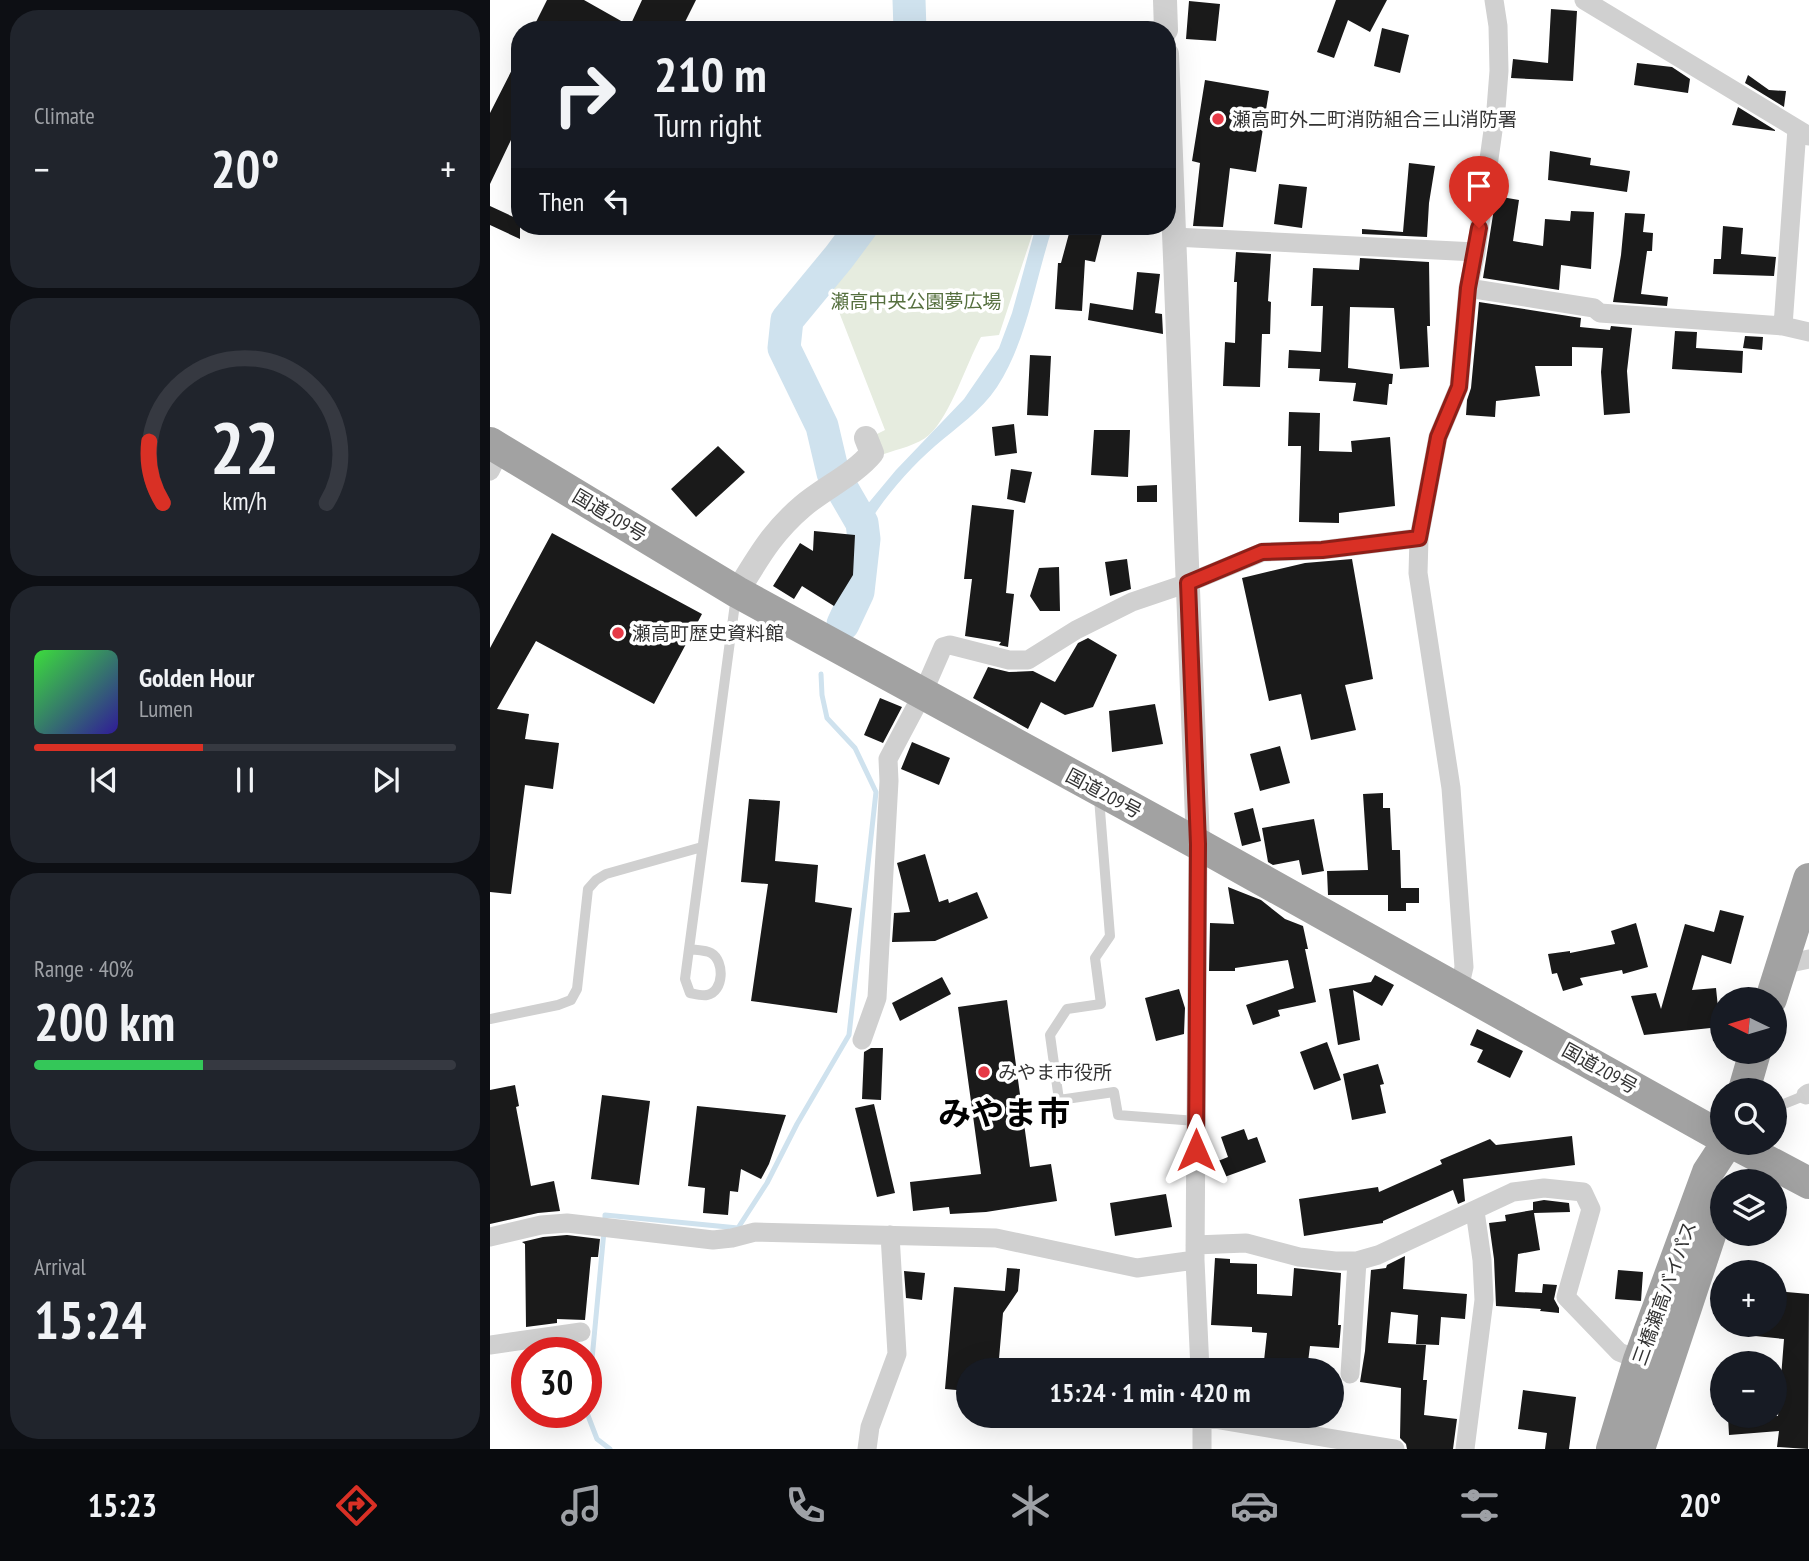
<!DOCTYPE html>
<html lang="en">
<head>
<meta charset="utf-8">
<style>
  :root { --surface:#171b24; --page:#20242c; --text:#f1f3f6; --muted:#9ea1a6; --line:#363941; --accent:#d93025 }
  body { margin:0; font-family:"PT Sans Narrow","Noto Sans JP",sans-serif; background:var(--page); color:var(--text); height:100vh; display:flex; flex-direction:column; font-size:26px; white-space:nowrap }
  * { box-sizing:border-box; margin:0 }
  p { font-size:23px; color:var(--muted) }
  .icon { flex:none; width:38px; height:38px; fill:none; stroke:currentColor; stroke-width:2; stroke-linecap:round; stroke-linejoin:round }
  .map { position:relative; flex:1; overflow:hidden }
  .sheet { display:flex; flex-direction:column; gap:10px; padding:10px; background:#0d0f14; width:490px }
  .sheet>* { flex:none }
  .hud { position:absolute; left:21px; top:21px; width:665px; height:214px; border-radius:28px; box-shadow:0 7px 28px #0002; background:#171b24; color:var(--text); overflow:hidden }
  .needle { width:46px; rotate:275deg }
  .buttons { position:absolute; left:1220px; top:987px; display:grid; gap:14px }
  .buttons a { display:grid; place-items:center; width:77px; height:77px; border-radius:50%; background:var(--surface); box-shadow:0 7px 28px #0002; font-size:35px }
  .speed { position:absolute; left:21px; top:1337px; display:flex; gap:14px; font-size:35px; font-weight:700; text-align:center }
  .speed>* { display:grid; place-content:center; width:91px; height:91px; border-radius:50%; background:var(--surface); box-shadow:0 7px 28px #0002; line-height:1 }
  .speed .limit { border:10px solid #d22; background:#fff; color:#111 }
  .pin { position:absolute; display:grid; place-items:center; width:60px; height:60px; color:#fff; margin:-72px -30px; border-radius:50% 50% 50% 0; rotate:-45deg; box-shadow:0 0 7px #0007 }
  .pin .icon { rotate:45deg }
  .me { position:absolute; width:77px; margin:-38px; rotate:0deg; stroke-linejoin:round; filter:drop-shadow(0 0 5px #0008) }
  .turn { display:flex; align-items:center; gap:24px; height:147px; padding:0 28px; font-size:32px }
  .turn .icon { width:91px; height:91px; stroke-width:2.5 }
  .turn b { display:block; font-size:49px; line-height:60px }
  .then { display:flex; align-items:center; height:66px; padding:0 28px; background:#0003; gap:14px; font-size:26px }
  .big { font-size:52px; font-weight:800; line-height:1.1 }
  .sheet .widget { flex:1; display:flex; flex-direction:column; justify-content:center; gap:10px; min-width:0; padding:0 24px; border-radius:28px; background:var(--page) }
  .sheet .dial { align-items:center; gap:0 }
  .dial svg { height:182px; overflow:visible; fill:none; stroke:var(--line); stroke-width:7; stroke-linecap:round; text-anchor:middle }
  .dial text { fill:var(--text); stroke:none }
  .song { display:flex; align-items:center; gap:21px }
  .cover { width:84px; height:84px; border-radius:10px; background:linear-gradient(135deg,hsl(120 70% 55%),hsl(250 70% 35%)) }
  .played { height:7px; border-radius:4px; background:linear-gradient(90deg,var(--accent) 40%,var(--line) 40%) }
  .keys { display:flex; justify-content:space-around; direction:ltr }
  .heat { display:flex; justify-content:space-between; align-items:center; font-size:38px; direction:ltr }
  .charge { height:10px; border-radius:5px; background:linear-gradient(90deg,#34c759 40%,var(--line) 0) }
  .trip { position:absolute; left:466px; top:1358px; width:388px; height:70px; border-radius:35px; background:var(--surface); box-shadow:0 7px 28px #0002; font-weight:800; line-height:70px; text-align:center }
  .tab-bar { display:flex; height:112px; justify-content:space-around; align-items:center; background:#090b0e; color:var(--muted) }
  .tab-bar .icon { width:49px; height:49px }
  .tab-bar .active { color:var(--accent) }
  .tab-bar b { font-size:32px; color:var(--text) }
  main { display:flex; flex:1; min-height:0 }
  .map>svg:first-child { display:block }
  .green { fill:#e6ecdf }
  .water { fill:#cfe2ee }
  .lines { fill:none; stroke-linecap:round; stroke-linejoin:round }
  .stream { stroke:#cfe2ee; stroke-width:5 }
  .river { stroke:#cfe2ee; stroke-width:33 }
  .building { fill:#1a1a1a }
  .service { stroke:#d0d0d0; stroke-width:10 }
  .minor { stroke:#d0d0d0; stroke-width:19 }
  .tertiary { stroke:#d0d0d0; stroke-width:24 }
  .trunk { stroke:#a2a2a2; stroke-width:32 }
  .route-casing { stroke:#8d1f18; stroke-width:18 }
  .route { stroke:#d93025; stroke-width:12 }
  .poi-dot { fill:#e63946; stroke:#fff; stroke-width:2.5 }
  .labels { text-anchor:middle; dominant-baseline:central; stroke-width:7; stroke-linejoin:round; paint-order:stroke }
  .poi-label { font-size:19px; fill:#333; stroke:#fff; text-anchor:start }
  .park-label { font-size:19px; fill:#56703f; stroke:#fff }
  .street-label { font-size:19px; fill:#333; stroke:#fff }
  .town-label { font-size:33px; font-weight:bold; fill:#000; stroke:#fff }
</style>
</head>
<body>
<main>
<section class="sheet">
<div class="widget"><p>Climate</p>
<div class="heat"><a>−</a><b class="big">20°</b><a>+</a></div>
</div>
<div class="widget dial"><svg viewBox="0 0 100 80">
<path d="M14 69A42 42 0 1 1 86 69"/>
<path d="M14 69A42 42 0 0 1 8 42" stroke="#d93025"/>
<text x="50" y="56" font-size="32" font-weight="700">22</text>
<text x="50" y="72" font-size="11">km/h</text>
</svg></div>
<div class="widget">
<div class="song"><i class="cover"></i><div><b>Golden Hour</b><p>Lumen</p></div></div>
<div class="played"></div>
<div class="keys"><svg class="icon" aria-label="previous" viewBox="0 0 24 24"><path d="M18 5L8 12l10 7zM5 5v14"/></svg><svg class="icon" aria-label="pause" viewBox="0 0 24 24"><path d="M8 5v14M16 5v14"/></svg><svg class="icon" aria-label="next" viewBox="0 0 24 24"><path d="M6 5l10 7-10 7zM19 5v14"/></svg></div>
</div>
<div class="widget"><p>Range · 40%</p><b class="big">200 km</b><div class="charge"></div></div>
<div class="widget"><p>Arrival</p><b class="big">15:24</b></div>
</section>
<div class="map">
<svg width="1319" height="1449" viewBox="0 0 1319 1449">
  <rect width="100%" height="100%" fill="#fff"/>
  <path class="green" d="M387 226H545L509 335 491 337C476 364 461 415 439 435 428 445 408 449 394 454L385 435 395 430 342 294 347 281Z"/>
  <path class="water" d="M546 226H563C545 279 538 339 507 387 491 411 467 427 445 446 422 466 399 492 382 518L371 512 406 470 474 399 509 348 522 313Z"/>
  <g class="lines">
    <path class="stream" d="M115 1222V1215L248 1228 277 1183 307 1124 359 1035 386 792 365 748 337 718 332 695 331 674
      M114 1231 97 1413 107 1439 120 1449"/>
    <path class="river" d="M419 0 420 30
      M353 624 368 592 374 539 372 523 343 473 332 426 294 348 297 320 349 257 372 226"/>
  </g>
  <path class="building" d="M57 0H94L140 26 152 0H206L191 30H42Z
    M846 0H897L880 32 858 20 844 58 827 52Z
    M699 1 730 4 726 41 696 39Z
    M1061 9 1087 11 1083 81 1021 78 1023 59 1058 63Z
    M892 28 919 35 910 73 884 66Z
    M30 54V121L0 184V113Z
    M1147 63 1182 67 1200 79 1198 93 1144 85Z
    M1258 75 1279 90 1296 91 1294 107 1255 83Z
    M715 80 779 91 766 172 740 168 733 227 703 226 710 163 702 161Z
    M1248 107 1285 130V131L1242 125Z
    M1060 151 1101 158 1100 165 1140 171 1137 192 1058 180Z
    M919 163 945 166 939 203 937 237 872 234V229L913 232Z
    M789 184 817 187 812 228 784 224Z
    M1006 196 1029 200 1023 241 1053 246 1055 219 1080 221 1081 211 1104 212 1101 269 1071 265 1069 290 993 278Z
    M0 206 30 220V239L0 225Z
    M1135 213 1155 214 1153 232 1163 233 1162 251H1157L1151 294 1178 297 1177 306 1123 302 1131 255Z
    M581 226H614L605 262 595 260 592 311 565 309 568 263H571Z
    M1233 226 1253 228 1251 254 1286 257 1284 276 1223 274 1224 259H1231Z
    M746 252 781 254 778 301 781 302 780 334H772L770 387 733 386 735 342 745 343 747 282H744Z
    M870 258 939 262 940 326H937L939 367 910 369 904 308 860 307 858 368 903 374 902 384H899L897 405 863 401 866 383 829 381 830 369 798 368 799 350 831 352 833 306H821L823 268 869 270Z
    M647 272 670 274 665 313 672 314 673 334 598 320 600 303 643 310Z
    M989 302 1091 318 1090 327 1120 330 1121 326 1142 328 1137 371 1140 413 1114 415 1111 372 1113 348 1082 347V366H1045L1050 396 1006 401 1005 417 976 415 977 400 981 388Z
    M1185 331 1207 332 1206 348 1253 351 1252 373 1182 369Z
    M1255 336 1273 337 1272 350 1253 348Z
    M540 355 561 356 558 416 537 415Z
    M799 412 830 413 829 451 862 452 861 441 900 437 905 506 849 513V523L809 522 811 446H798Z
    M524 424 527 453 505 456 502 427Z
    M604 430H640L638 477 601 475Z
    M228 446 255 472 206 517 181 489Z
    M521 469 542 472 535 503 517 499Z
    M667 485V502H647V486Z
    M482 505 524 510 516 593 524 594 518 647 509 645 511 642 475 636 482 579H474Z
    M324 531 365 535 363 575 344 606 312 586 304 599 283 586 310 543 323 551Z
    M62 533 212 614 164 704 46 641 7 709 39 714 35 739 69 743 63 789 35 785 21 894 0 892V648Z
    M637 559 641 589 620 596 615 562Z
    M862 559 883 679 855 685 866 730 821 740 811 694 779 701 752 578 815 563Z
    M569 567 570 611H550L540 596 549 568Z
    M598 638 627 655 603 707 575 715 551 702 538 729 483 698 498 667 519 672 543 671 565 682 588 643Z
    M390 698 412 707 393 743 374 735Z
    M665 704 673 744 622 752 619 711Z
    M422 742 460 758 449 785 411 769Z
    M790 746 800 783 770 791 760 754Z
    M893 793V808H900L902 850H910L911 888H929V903H916V911H898V895H838L837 871 878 870 873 794Z
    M259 799 290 801 285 861 328 865 325 902 362 908 347 1013 261 1001 278 884 251 882Z
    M763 808 771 841 752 846 744 813Z
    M824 819 834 871 812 875 809 860 783 865 778 862 772 828Z
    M435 854 449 902 458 899 459 903 487 892 498 918 445 941 402 942 404 913 420 912 407 863Z
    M738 887 771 900 795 919 813 926 818 949H815L826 1002 788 1010 790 1016 763 1025 756 1005 804 988 798 960 745 968V971H719L720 923 744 924Z
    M1230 910 1254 916 1241 964 1212 955 1202 990 1226 988 1230 1027 1154 1035 1141 996 1166 993 1171 1009 1195 924 1224 932Z
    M1146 923 1158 967 1133 974 1132 970 1090 978 1093 985 1073 991 1067 973 1062 974 1058 954 1080 951V953L1125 944 1121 931Z
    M885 975 904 985 892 1006 863 990 870 1040 848 1045 839 989 881 982Z
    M452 977 461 994 410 1021 402 1003Z
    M689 989 695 1008 694 1034 666 1041 655 998Z
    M517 1000 540 1167 561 1164 567 1201 496 1212 460 1214 459 1207 423 1211 420 1182 491 1174 468 1007Z
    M987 1029 1033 1051 1020 1078 987 1062 993 1050 980 1045Z
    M837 1042 851 1080 824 1090 810 1052Z
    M381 1048H393L391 1100 372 1099 374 1052Z
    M888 1064 894 1084 890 1085 896 1113 862 1120 853 1074Z
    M25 1085 29 1106 26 1107 41 1186 64 1181 70 1211 48 1213 0 1224V1090Z
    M112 1095 160 1101 149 1185 101 1179Z
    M384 1104 405 1193 387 1197 365 1108Z
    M207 1106 296 1115 279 1164 271 1179 251 1169 248 1192 240 1191 238 1215 213 1213 215 1188 198 1186Z
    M754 1129 758 1140 767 1137 776 1162 729 1179 723 1163 738 1157 731 1137Z
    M1082 1136 1085 1165 973 1179 975 1201 968 1204 963 1190 893 1221V1223L814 1236 809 1199 888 1187 889 1192 952 1164 950 1160 1000 1139 1006 1145Z
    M676 1194 682 1227 625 1236 620 1203Z
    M1054 1200 1079 1203 1080 1212 1044 1213 1050 1250 1028 1254 1025 1292 1052 1293 1053 1284 1067 1285 1064 1299 1069 1308V1313L1050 1311 1051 1309 1006 1306 1004 1259 999 1223 1016 1221 1015 1215 1043 1210V1202Z
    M77 1235 110 1239 108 1257H101L95 1320 67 1319V1323L36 1327 35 1244 32 1242 53 1237Z
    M915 1256 913 1289 977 1294 975 1319 951 1317 949 1345 926 1344 928 1315 901 1312 898 1343 936 1345 933 1380H937L934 1415 967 1419 963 1449H917L916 1444 910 1438 911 1388 870 1382 875 1351 881 1270 896 1268 897 1265Z
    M725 1258 740 1259V1263L767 1264V1294L802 1296 804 1268 851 1273 848 1325H851L849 1348 820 1346 817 1370H773L777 1333 762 1332V1327L721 1325Z
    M517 1268 530 1269 528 1291 513 1313 508 1370H478V1391L455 1389 464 1287 515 1291 514 1301Z
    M1128 1270 1153 1272 1151 1301 1125 1299Z
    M414 1271 435 1273 432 1300 416 1298Z
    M1284 1291 1319 1294 1318 1449 1287 1447 1289 1431 1239 1435 1238 1417 1288 1416 1294 1339 1255 1335V1325H1284Z
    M1033 1390 1086 1397 1079 1449H1055L1057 1433 1028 1429Z"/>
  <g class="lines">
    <path class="service" d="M609 798 620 936 605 958 611 1004 577 1009 560 1035 569 1100 624 1092 628 1115 706 1121
      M199 949C205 950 216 950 221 953 235 961 234 992 217 995 212 996 205 994 200 993L195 979 246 596
      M0 1019 68 1005 81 1000 87 989 98 889 106 880 116 874 212 847
      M1284 1108 1316 1095"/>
    <path class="minor" d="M1094 0 1319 136
      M684 237 986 252
      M978 288 1104 308 1110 313 1293 326 1319 332
      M1293 326 1307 129
      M0 471 11 449
      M708 844 705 1260 710 1370
      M1291 965 1319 959
      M969 989 974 967 961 788 928 573 929 538 948 437 969 387 978 288 986 252 1006 109 1009 71 1008 26 1004 0
      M372 1040 387 998 399 781 398 759 432 695 453 647 460 645 519 660H538L586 630 642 602 698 583 773 552 832 550 929 538
      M1316 1095 1319 1093
      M0 1237 51 1225 77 1223 223 1240 242 1238 265 1232 506 1238 647 1268 705 1260
      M705 1245 756 1243 809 1257 845 1261H867L888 1255 1023 1192 1054 1188 1093 1192 1101 1209 1076 1297 1129 1352 1149 1360
      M0 1345 91 1332
      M860 1374 867 1261
      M712 1416V1449
      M712 1417 905 1449
      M377 1449 380 1427 407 1354 400 1235
      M975 1449 994 1300 992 1260 985 1211"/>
    <path class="tertiary" d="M675 0 676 30
      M677 54 708 844
      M247 592C268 558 282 532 313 506 334 488 365 474 382 453L376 438"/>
    <path class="trunk" d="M0 443 247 592 708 844 1232 1137
      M1281 999 1319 879
      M1254 1090 1265 1052
      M1243 1143 1319 1183
      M1122 1449 1149 1360 1218 1172 1237 1143
      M1149 1449 1232 1199"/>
  </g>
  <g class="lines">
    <g class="route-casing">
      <path id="route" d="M706 1150 708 844 698 583 772 552 832 550 929 538 948 437 969 387 978 288 989 228"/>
    </g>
    <use href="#route" class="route"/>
  </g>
  <g class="poi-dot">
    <circle cx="728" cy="119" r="7"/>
    <circle cx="128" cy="633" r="7"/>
    <circle cx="494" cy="1072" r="7"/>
  </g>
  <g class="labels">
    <g class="poi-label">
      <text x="742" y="119">瀬高町外二町消防組合三山消防署</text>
      <text x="142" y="633">瀬高町歴史資料館</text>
      <text x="508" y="1072">みやま市役所</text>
    </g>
    <g class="park-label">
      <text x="426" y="301">瀬高中央公園夢広場</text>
    </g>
    <g class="street-label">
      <text transform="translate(120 515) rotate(31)">国道209号</text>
      <text transform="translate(614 793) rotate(28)">国道209号</text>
      <text transform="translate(1110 1068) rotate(29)">国道209号</text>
      <text transform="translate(1174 1293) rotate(-70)">三橋瀬高バイパス</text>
    </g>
    <g class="town-label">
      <text x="514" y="1112">みやま市</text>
    </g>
  </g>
</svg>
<div class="buttons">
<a><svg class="needle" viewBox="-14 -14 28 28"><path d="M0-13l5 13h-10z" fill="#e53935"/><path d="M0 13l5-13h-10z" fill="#9ea1a6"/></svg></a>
<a><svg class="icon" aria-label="search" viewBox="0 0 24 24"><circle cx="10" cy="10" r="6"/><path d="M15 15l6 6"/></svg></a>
<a><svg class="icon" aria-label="layers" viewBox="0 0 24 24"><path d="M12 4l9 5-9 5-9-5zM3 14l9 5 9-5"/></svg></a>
<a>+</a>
<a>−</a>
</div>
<div class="speed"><div class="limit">30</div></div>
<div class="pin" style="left:989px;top:228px;background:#d93025"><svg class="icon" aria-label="arrive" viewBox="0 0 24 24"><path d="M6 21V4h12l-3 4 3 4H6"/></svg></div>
<svg class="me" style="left:706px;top:1150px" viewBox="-20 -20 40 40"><path d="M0-17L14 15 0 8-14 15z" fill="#d93025" stroke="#fff" stroke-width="4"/></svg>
<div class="trip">15:24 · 1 min · 420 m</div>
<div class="hud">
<div class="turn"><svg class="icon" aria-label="right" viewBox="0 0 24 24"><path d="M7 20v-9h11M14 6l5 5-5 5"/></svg><div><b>210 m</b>Turn right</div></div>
<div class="then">Then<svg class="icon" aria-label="left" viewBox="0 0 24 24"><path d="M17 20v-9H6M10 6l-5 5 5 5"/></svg></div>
</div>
</div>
</main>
<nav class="tab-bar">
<b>15:23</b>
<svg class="icon active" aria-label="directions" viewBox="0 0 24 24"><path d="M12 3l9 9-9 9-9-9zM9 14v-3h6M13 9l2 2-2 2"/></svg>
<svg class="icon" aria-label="music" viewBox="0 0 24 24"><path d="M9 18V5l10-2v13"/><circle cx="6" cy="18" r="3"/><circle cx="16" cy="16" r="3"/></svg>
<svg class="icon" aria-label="phone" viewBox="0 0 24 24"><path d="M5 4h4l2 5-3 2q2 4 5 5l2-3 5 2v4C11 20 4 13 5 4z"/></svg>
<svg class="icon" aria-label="climate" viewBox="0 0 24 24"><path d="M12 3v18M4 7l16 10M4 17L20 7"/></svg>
<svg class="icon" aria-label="car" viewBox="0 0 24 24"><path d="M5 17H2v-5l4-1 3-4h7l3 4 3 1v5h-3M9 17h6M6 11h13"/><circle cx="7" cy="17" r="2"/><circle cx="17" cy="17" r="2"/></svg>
<svg class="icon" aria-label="filters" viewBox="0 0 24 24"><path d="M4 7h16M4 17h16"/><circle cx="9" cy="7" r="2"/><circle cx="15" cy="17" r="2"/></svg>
<b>20°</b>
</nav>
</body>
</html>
